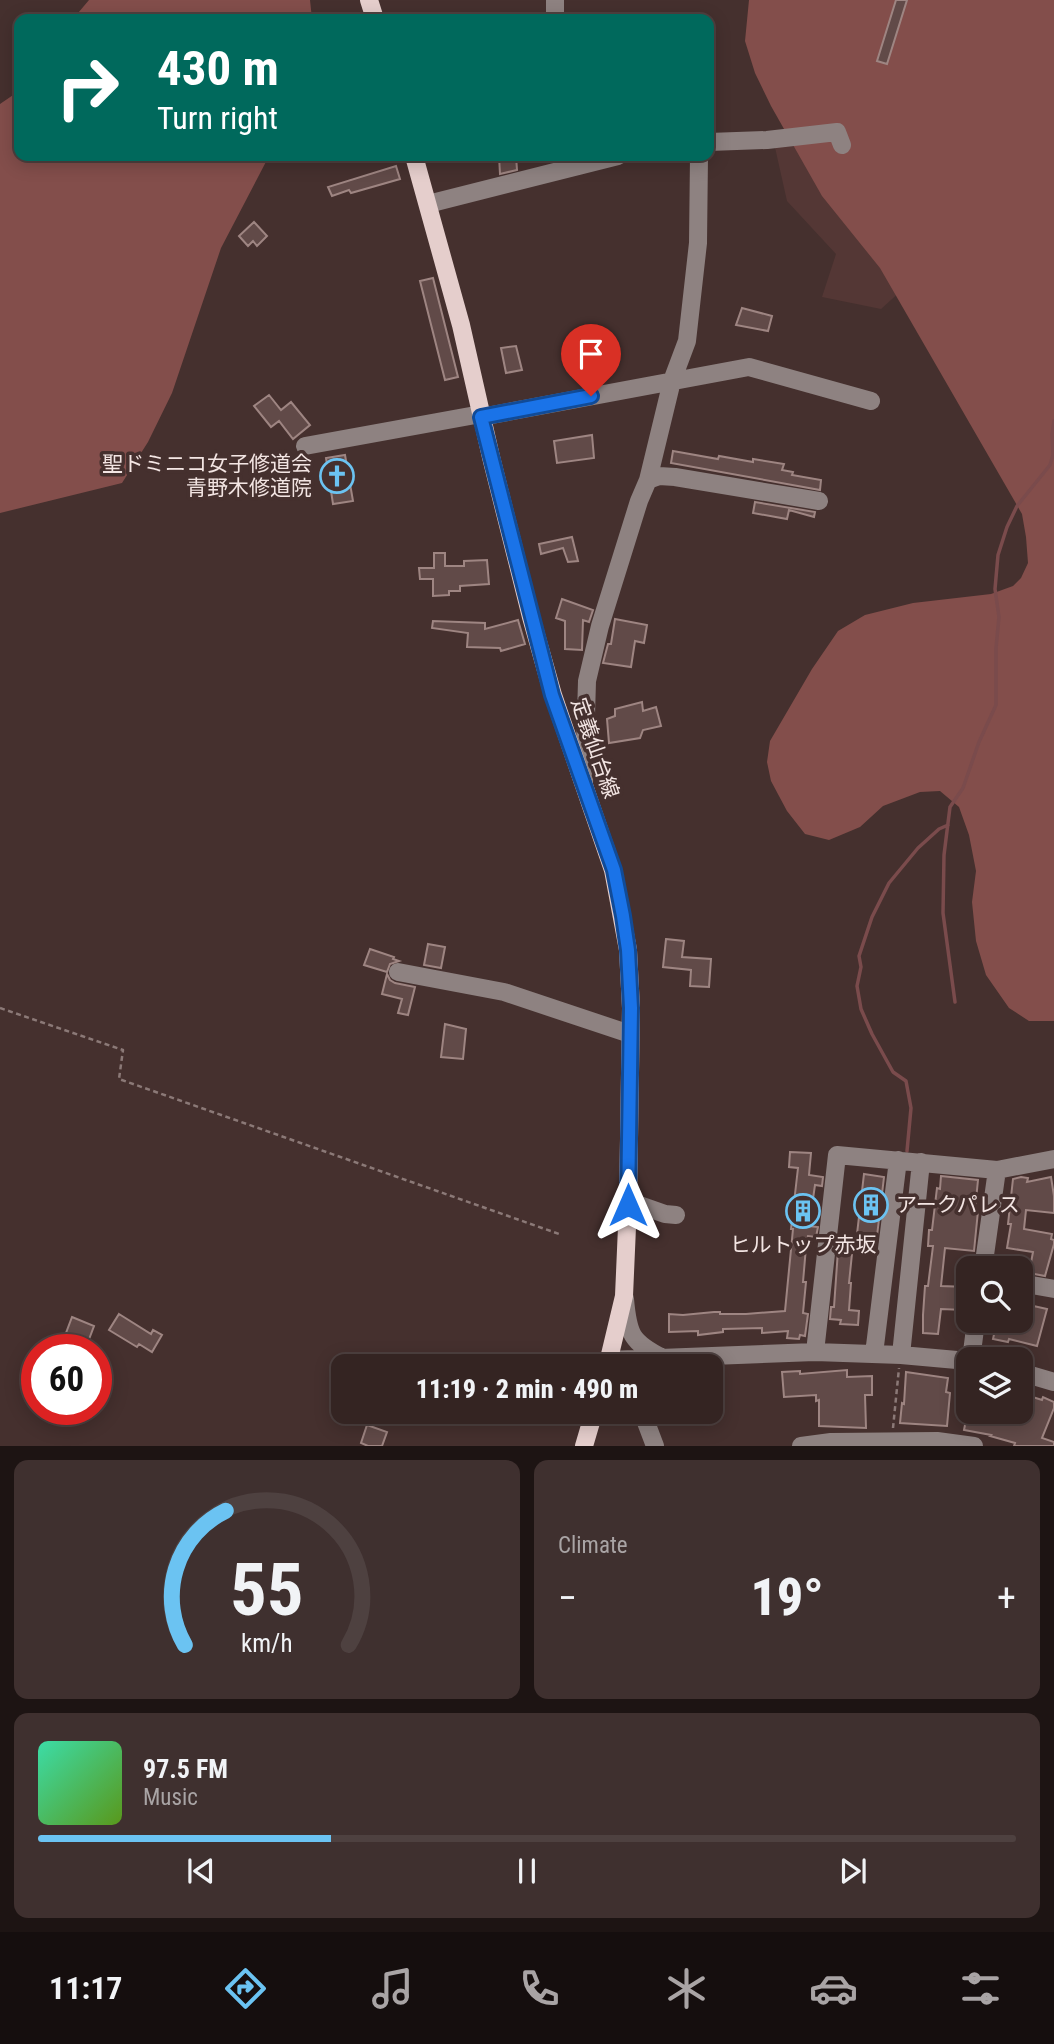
<!DOCTYPE html>
<html lang="en">
<head>
<meta charset="utf-8">
<style>
  :root { --surface:#342422; --page:#3f302f; --text:#f1f3f6; --muted:#a9a4a5; --line:#4e4140; --accent:#6bc3f2 }
  body { margin:0; font-family:"Roboto Condensed","Noto Sans JP",sans-serif; background:var(--page); color:var(--text); height:100vh; display:flex; flex-direction:column; font-size:26px; white-space:nowrap }
  * { box-sizing:border-box; margin:0 }
  p { font-size:23px; color:var(--muted) }
  .icon { flex:none; width:38px; height:38px; fill:none; stroke:currentColor; stroke-width:2; stroke-linecap:round; stroke-linejoin:round }
  .map { position:relative; height:1446px; overflow:hidden }
  .panel { display:flex; flex-direction:column; gap:14px; padding:14px; background:#1d1413; flex:1 }
  .panel>* { flex:none }
  .guide { position:absolute; left:14px; top:14px; width:700px; height:147px; border-radius:14px; box-shadow:0 4px 18px #0003,0 0 0 2px var(--line); background:#00695c; color:#fff; overflow:hidden }
  .controls { position:absolute; left:956px; top:1256px; display:grid; gap:14px }
  .controls a { display:grid; place-items:center; width:77px; height:77px; border-radius:14px; background:var(--surface); box-shadow:0 4px 18px #0003,0 0 0 2px var(--line); font-size:35px }
  .speed { position:absolute; left:21px; top:1334px; display:flex; gap:14px; font-size:35px; font-weight:700; text-align:center }
  .speed>* { display:grid; place-content:center; width:91px; height:91px; border-radius:50%; background:var(--surface); box-shadow:0 4px 18px #0003,0 0 0 2px var(--line); line-height:1 }
  .speed .limit { border:10px solid #d22; background:#fff; color:#111 }
  .pin { position:absolute; display:grid; place-items:center; width:60px; height:60px; color:#fff; margin:-72px -30px; border-radius:50% 50% 50% 0; rotate:-45deg; box-shadow:0 0 7px #0007 }
  .pin .icon { rotate:45deg }
  .me { position:absolute; width:77px; margin:-38px; rotate:0deg; stroke-linejoin:round; filter:drop-shadow(0 0 5px #0008) }
  .turn { display:flex; align-items:center; gap:24px; height:147px; padding:0 28px; font-size:32px }
  .turn .icon { width:91px; height:91px; stroke-width:2.5 }
  .turn b { display:block; font-size:49px; line-height:60px }
  .big { font-size:52px; font-weight:800; line-height:1.1 }
  .panel .card { flex:1; display:flex; flex-direction:column; justify-content:center; gap:10px; min-width:0; padding:0 24px; border-radius:14px; background:var(--page) }
  .panel .dial { align-items:center; gap:0 }
  .dial svg { height:182px; overflow:visible; fill:none; stroke:var(--line); stroke-width:7; stroke-linecap:round; text-anchor:middle }
  .dial text { fill:var(--text); stroke:none }
  .song { display:flex; align-items:center; gap:21px }
  .cover { width:84px; height:84px; border-radius:10px; background:linear-gradient(135deg,hsl(160 70% 55%),hsl(90 70% 35%)) }
  .played { height:7px; border-radius:4px; background:linear-gradient(90deg,var(--accent) 30%,var(--line) 30%) }
  .keys { display:flex; justify-content:space-around; direction:ltr }
  .heat { display:flex; justify-content:space-between; align-items:center; font-size:38px; direction:ltr }
  .panel .tiles { flex:1; display:grid; gap:14px; grid-template-columns:1fr 1fr }
  .card:last-child { grid-column:span 2 }
  .trip { position:absolute; left:331px; top:1354px; width:392px; height:70px; border-radius:14px; background:var(--surface); box-shadow:0 4px 18px #0003,0 0 0 2px var(--line); font-weight:800; line-height:70px; text-align:center }
  .tab-bar { display:flex; height:112px; justify-content:space-around; align-items:center; background:#150e0e; color:var(--muted) }
  .tab-bar .icon { width:49px; height:49px }
  .tab-bar .current { color:var(--accent) }
  .tab-bar b { font-size:32px; color:var(--text) }
  .map>svg:first-child { display:block }
  .built { fill:#543735 }
  .green { fill:#834e4b }
  .lines { fill:none; stroke-linecap:round; stroke-linejoin:round }
  .stream { stroke:#7a4b4c; stroke-width:3.5 }
  .building { fill:#614a48; stroke:#9e8582; stroke-width:2 }
  .path { stroke:#8b7977; stroke-width:2.5; stroke-dasharray:5 3.5; stroke-linecap:butt }
  .minor { stroke:#8e8281; stroke-width:18 }
  .major { stroke:#e5cecc; stroke-width:18 }
  .route-casing { stroke:#114b97; stroke-width:18 }
  .route { stroke:#1a73e8; stroke-width:12 }
  .labels { text-anchor:middle; dominant-baseline:central; stroke-width:7; stroke-linejoin:round; paint-order:stroke }
  .poi-label { font-size:21px; fill:#f3e5e3; stroke:#45302e; text-anchor:end }
  .street-label { font-size:21px; fill:#f3e5e3; stroke:#45302e }
</style>
</head>
<body>
<div class="map">
<svg width="1054" height="1446" viewBox="0 0 1054 1446">
  <rect width="100%" height="100%" fill="#45302e"/>
  <path class="built" d="M858 127 925 269 881 309 822 297 836 254 787 201 772 134Z"/>
  <path class="green" d="M89 0H310L312 19H73Z
    M749 0H1054V1021H1029L1009 1008 986 975 976 941 972 902 976 871 969 835 959 807 940 791 920 792 883 806 860 827 829 840 805 834 787 811 771 781 767 762 770 741 812 669 838 631 865 615 913 603 991 594 1013 586 1021 578 1028 563 1026 537 1022 514 880 268 822 196 771 106 755 73 745 41Z
    M19 91V156H269L221 248 172 393 148 442 122 483 0 513V104Z"/>
  <g class="lines">
    <path class="stream" d="M955 1002 943 913 944 855 950 807 963 788 979 742 996 705V648L999 617 995 589 998 555 1007 527 1017 506 1050 465 1053 455 1052 434 1054 421
      M907 1151 911 1108 906 1081 893 1072 872 1034 861 1009 857 986 861 967 859 956 872 917 889 883 918 848 939 829 948 825"/>
  </g>
  <path class="building" d="M896 0H907L887 64 877 61Z
    M499 156H516L517 170 500 174Z
    M396 166 400 179 351 193 349 190 332 196 328 187Z
    M254 222 267 236 257 246 253 241 248 246 239 236Z
    M433 278 458 377 445 380 420 281Z
    M742 308 772 316 768 331 736 325Z
    M516 346 522 370 506 373 501 348Z
    M269 395 281 410 291 402 310 425 293 439 279 421 271 427 254 406Z
    M592 435 594 458 557 463 554 441Z
    M673 451 718 459 719 456 753 462V459L784 464 782 470 793 472 792 475 821 480 820 490 671 463Z
    M345 455 353 501 333 504 326 458Z
    M755 502 815 512 814 517 789 510 787 519 753 513Z
    M572 537 578 561 568 562 563 548 541 554 539 544Z
    M434 553H445V566H464V561L487 560 489 584 460 586V591H449V595L433 596V579H420L419 568H434Z
    M562 599 593 610 589 622 583 620 582 650 565 649V621L556 618Z
    M615 619 647 625 644 643 635 641 631 667 603 663 608 644H611Z
    M518 620 525 644 501 651 500 648 467 647 468 633 432 628 433 621 485 623V629Z
    M642 702 643 711 656 707 661 726 643 730 640 738 609 743 607 719 615 716V709Z
    M666 939 684 941 682 957 711 959 709 987 690 986 691 970 663 967Z
    M428 944 445 947 441 968 424 965Z
    M370 949 394 957 393 959 399 961 390 964 387 972 364 965Z
    M387 974 390 980 395 983 415 987 408 1015 398 1013 402 999 382 994Z
    M445 1024 466 1029 463 1059 441 1057Z
    M790 1152 811 1153 809 1175 823 1177 822 1186 815 1185 809 1226 818 1227 816 1237 808 1236 806 1247 803 1282H806L803 1313 808 1314 805 1336 800 1335 799 1339 787 1338 788 1331 762 1333V1328L723 1329V1332L698 1335V1331L669 1332V1314L683 1315 714 1312H720V1314H746L785 1311 793 1229H791L798 1168 789 1167Z
    M864 1174 884 1177 877 1236 857 1234Z
    M941 1176 978 1180 975 1210 978 1211 974 1251 945 1248 941 1286 968 1287V1305H964V1310L941 1309 938 1334 923 1333V1315L925 1286H928L933 1246H928L929 1230H932L937 1188 940 1189Z
    M1021 1177 1028 1178 1027 1182 1051 1177 1054 1196V1213L1026 1210 1024 1229 1052 1234 1051 1239 1054 1240V1244L1045 1276 1029 1273 1033 1252 1007 1248 1011 1224H1008L1013 1179Z
    M844 1243 853 1244 849 1283H851L849 1310 859 1311 858 1325 840 1324 841 1320 830 1319 831 1307H834L838 1250 843 1251Z
    M1029 1305 1047 1309 1037 1346 1009 1339 1008 1342 993 1339 997 1321 1025 1327Z
    M119 1314 151 1334 153 1330 162 1335 152 1352 139 1344 137 1347 109 1330Z
    M72 1317 94 1326 88 1342 66 1333Z
    M847 1370V1377L872 1376V1395H865L866 1428 819 1426V1400L816 1401V1395L784 1397 782 1372 800 1371V1374Z
    M906 1372 948 1378 946 1392 950 1393 947 1426 900 1423 902 1403 904 1404Z
    M1020 1393 1042 1400 1043 1397 1054 1402V1408L1042 1438 1054 1442V1446H1014L1015 1443 990 1436 991 1435 964 1430 968 1410V1412H1020Z
    M367 1425 387 1432 382 1446H368L361 1443Z"/>
  <g class="lines">
    <path class="path" d="M0 1008 123 1050 119 1079 562 1235
      M893 1428 899 1368"/>
    <path class="minor" d="M555 0V19
      M709 142 767 140 837 132 842 145
      M428 204 618 156
      M481 417 749 367 871 401
      M305 446 481 414
      M648 480 672 381 687 341 698 243 699 156
      M584 783 587 681 600 626 639 501 648 480 659 476 675 477 819 501
      M398 972 504 992 630 1034
      M628 1201 665 1214 676 1215
      M983 1269 997 1170
      M1020 1283 1054 1289
      M625 1299C628 1334 631 1342 663 1358
      M815 1352 837 1155 997 1170 1054 1159
      M874 1354 898 1160
      M901 1355 921 1162
      M608 1360 815 1352 901 1355 968 1361
      M971 1360 976 1321
      M1020 1372 1054 1382
      M644 1417 655 1446
      M801 1446 831 1442 937 1441 974 1446"/>
    <path class="major" d="M369 0 375 19
      M414 156 461 325 491 457 531 617 553 695 613 870 628 950 631 1008 628 1204 624 1296 607 1367
      M584 1446 594 1412"/>
  </g>
  <g class="lines">
    <g class="route-casing">
      <path id="route" d="M591 396 481 417 552 695 614 870 623 916 628 950 631 1008 628 1205"/>
    </g>
    <use href="#route" class="route"/>
  </g>
  <defs>
    <g id="church-ring" transform="scale(1.75)"><circle r="9.5" fill="#45302e" stroke="#6bc3f2" stroke-width="1.5"/><path d="M-1.2-6h2.4v3.5h3.3v2.4h-3.3V6h-2.4V-.1h-3.3v-2.4h3.3Z" fill="#6bc3f2"/></g>
    <g id="building-ring" transform="scale(1.75)"><circle r="9.5" fill="#45302e" stroke="#6bc3f2" stroke-width="1.5"/><path d="M-4-6H4V6H1V3H-1V6H-4ZM-2.5-4.3h1.7v1.8h-1.7ZM.8-4.3h1.7v1.8H.8ZM-2.5-1h1.7V.8h-1.7ZM.8-1h1.7V.8H.8Z" fill="#6bc3f2"/></g>
  </defs>
  <g fill-rule="evenodd">
    <use href="#church-ring" x="337" y="476"/>
    <use href="#building-ring" x="871" y="1205"/>
    <use href="#building-ring" x="803" y="1211"/>
  </g>
  <g class="labels">
    <g class="poi-label">
      <text x="312" y="464">聖ドミニコ女子修道会<tspan x="312" dy="24">青野木修道院</tspan></text>
      <text x="896" y="1205" text-anchor="start">アークパレス</text>
      <text x="803" y="1245" text-anchor="middle">ヒルトップ赤坂</text>
    </g>
    <g class="street-label">
      <text transform="translate(595 748) rotate(71)">定義仙台線</text>
    </g>
  </g>
</svg>
<div class="controls">
<a><svg class="icon" aria-label="search" viewBox="0 0 24 24"><circle cx="10" cy="10" r="6"/><path d="M15 15l6 6"/></svg></a>
<a><svg class="icon" aria-label="layers" viewBox="0 0 24 24"><path d="M12 4l9 5-9 5-9-5zM3 14l9 5 9-5"/></svg></a>
</div>
<div class="speed"><div class="limit">60</div></div>
<div class="pin" style="left:591px;top:396px;background:#d93025"><svg class="icon" aria-label="arrive" viewBox="0 0 24 24"><path d="M6 21V4h12l-3 4 3 4H6"/></svg></div>
<svg class="me" style="left:628px;top:1205px" viewBox="-20 -20 40 40"><path d="M0-17L14 15 0 8-14 15z" fill="#1a73e8" stroke="#fff" stroke-width="4"/></svg>
<div class="trip">11:19 · 2 min · 490 m</div>
<div class="guide">
<div class="turn"><svg class="icon" aria-label="right" viewBox="0 0 24 24"><path d="M7 20v-9h11M14 6l5 5-5 5"/></svg><div><b>430 m</b>Turn right</div></div>
</div>
</div>
<section class="panel">
<div class="tiles">
<div class="card dial"><svg viewBox="0 0 100 80">
<path d="M14 69A42 42 0 1 1 86 69"/>
<path d="M14 69A42 42 0 0 1 32 10" stroke="#6bc3f2"/>
<text x="50" y="56" font-size="32" font-weight="700">55</text>
<text x="50" y="72" font-size="11">km/h</text>
</svg></div>
<div class="card"><p>Climate</p>
<div class="heat"><a>−</a><b class="big">19°</b><a>+</a></div>
</div>
<div class="card">
<div class="song"><i class="cover"></i><div><b>97.5 FM</b><p>Music</p></div></div>
<div class="played"></div>
<div class="keys"><svg class="icon" aria-label="previous" viewBox="0 0 24 24"><path d="M18 5L8 12l10 7zM5 5v14"/></svg><svg class="icon" aria-label="pause" viewBox="0 0 24 24"><path d="M8 5v14M16 5v14"/></svg><svg class="icon" aria-label="next" viewBox="0 0 24 24"><path d="M6 5l10 7-10 7zM19 5v14"/></svg></div>
</div>
</div>
</section>
<nav class="tab-bar">
<b>11:17</b>
<svg class="icon current" aria-label="directions" viewBox="0 0 24 24"><path d="M12 3l9 9-9 9-9-9zM9 14v-3h6M13 9l2 2-2 2"/></svg>
<svg class="icon" aria-label="music" viewBox="0 0 24 24"><path d="M9 18V5l10-2v13"/><circle cx="6" cy="18" r="3"/><circle cx="16" cy="16" r="3"/></svg>
<svg class="icon" aria-label="phone" viewBox="0 0 24 24"><path d="M5 4h4l2 5-3 2q2 4 5 5l2-3 5 2v4C11 20 4 13 5 4z"/></svg>
<svg class="icon" aria-label="climate" viewBox="0 0 24 24"><path d="M12 3v18M4 7l16 10M4 17L20 7"/></svg>
<svg class="icon" aria-label="car" viewBox="0 0 24 24"><path d="M5 17H2v-5l4-1 3-4h7l3 4 3 1v5h-3M9 17h6M6 11h13"/><circle cx="7" cy="17" r="2"/><circle cx="17" cy="17" r="2"/></svg>
<svg class="icon" aria-label="filters" viewBox="0 0 24 24"><path d="M4 7h16M4 17h16"/><circle cx="9" cy="7" r="2"/><circle cx="15" cy="17" r="2"/></svg>
</nav>
</body>
</html>
